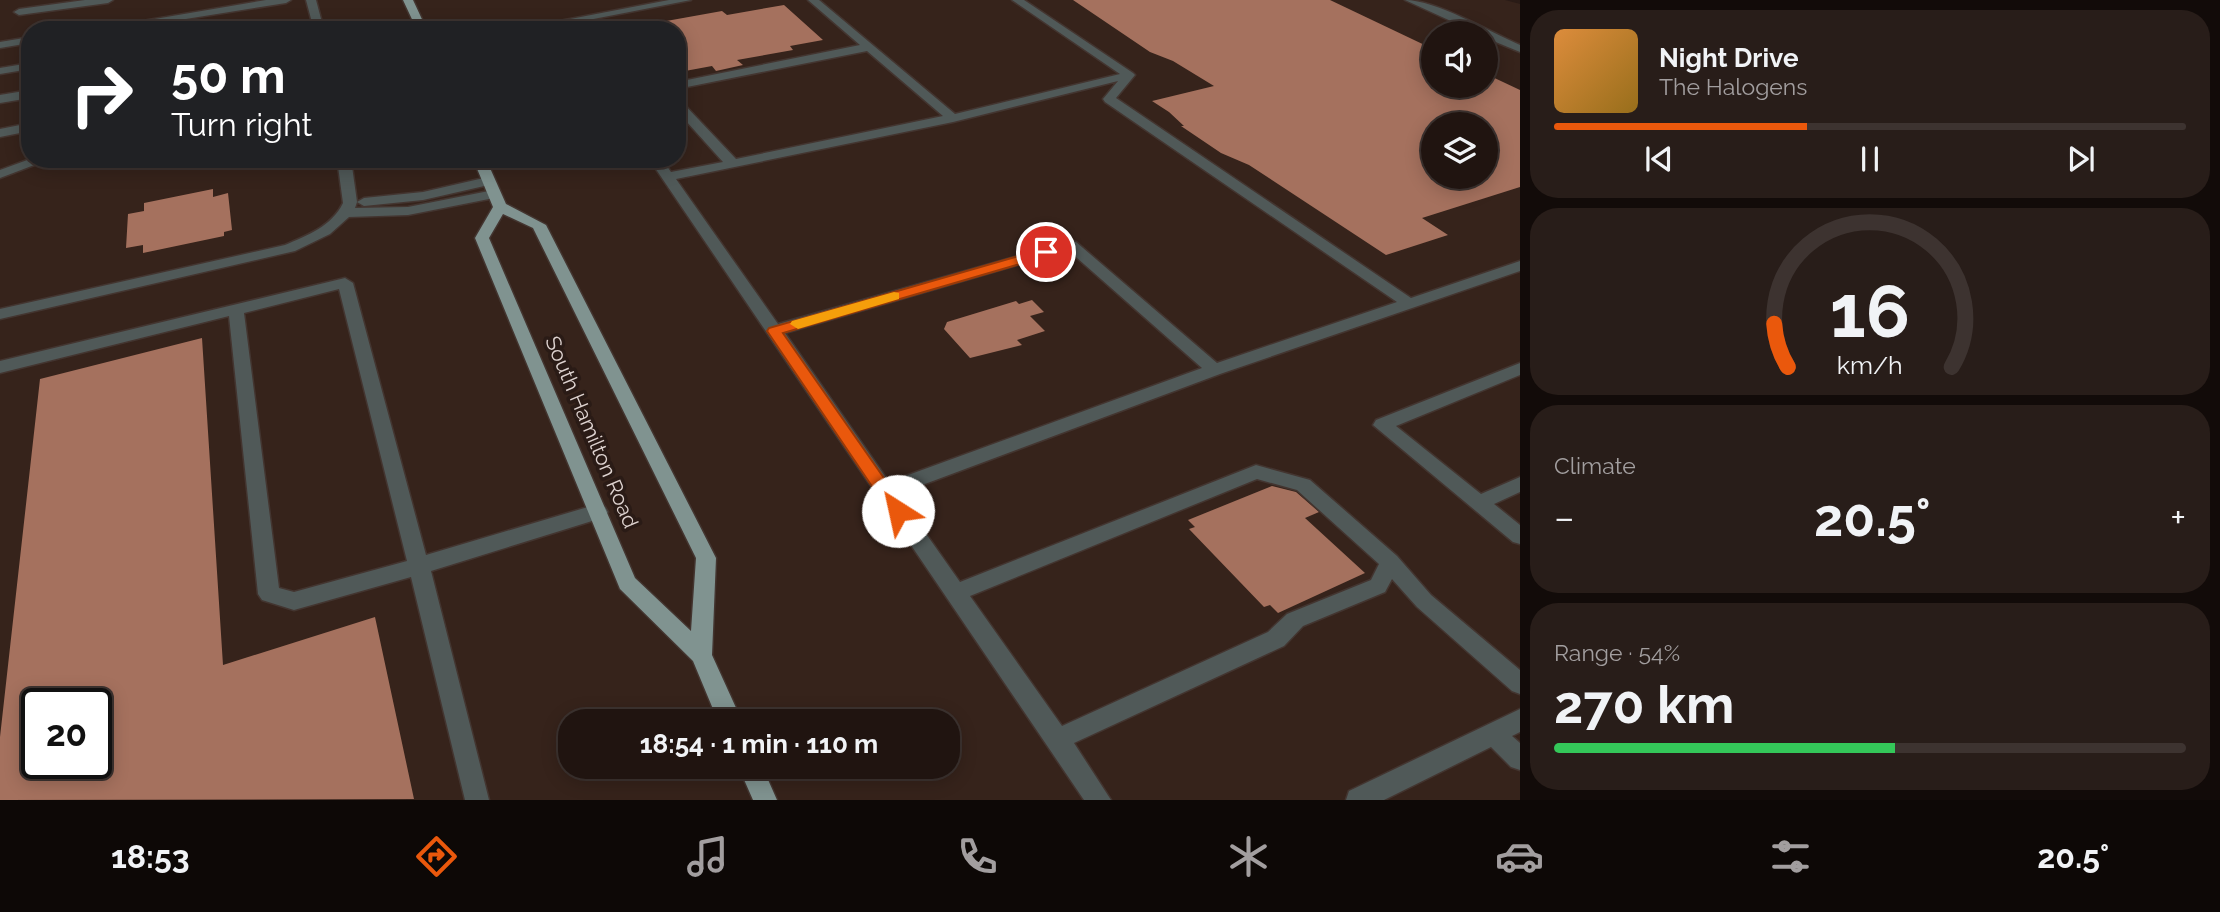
<!DOCTYPE html>
<html lang="en">
<head>
<meta charset="utf-8">
<style>
  :root { --surface:#201410; --page:#281d19; --text:#f1f3f6; --muted:#a29e9f; --line:#3d3330; --accent:#ea580c }
  body { margin:0; font-family:Raleway,sans-serif; background:var(--page); color:var(--text); height:100vh; display:flex; flex-direction:column; font-size:26px; white-space:nowrap }
  * { box-sizing:border-box; margin:0 }
  p { font-size:23px; color:var(--muted) }
  .icon { flex:none; width:38px; height:38px; fill:none; stroke:currentColor; stroke-width:2; stroke-linecap:round; stroke-linejoin:round }
  .map { position:relative; flex:1; overflow:hidden }
  .panel { display:flex; flex-direction:column; gap:10px; padding:10px; background:#120b09; width:700px }
  .panel>* { flex:none }
  .banner { position:absolute; left:21px; top:21px; width:665px; height:147px; border-radius:28px; box-shadow:0 4px 18px #0003,0 0 0 2px var(--line); background:#202124; color:#fff; overflow:hidden }
  .fabs { position:absolute; left:1421px; top:21px; display:grid; gap:14px }
  .fabs a { display:grid; place-items:center; width:77px; height:77px; border-radius:50%; background:var(--surface); box-shadow:0 4px 18px #0003,0 0 0 2px var(--line); font-size:35px }
  .speed { position:absolute; left:21px; top:688px; display:flex; gap:14px; font-size:35px; font-weight:700; text-align:center }
  .speed>* { display:grid; place-content:center; width:91px; height:91px; border-radius:50%; background:var(--surface); box-shadow:0 4px 18px #0003,0 0 0 2px var(--line); line-height:1 }
  .speed .limit { border:4px solid #111; border-radius:10px; background:#fff; color:#111 }
  .pin { position:absolute; display:grid; place-items:center; width:60px; height:60px; color:#fff; margin:-30px; border:4px solid #fff; border-radius:50%; box-shadow:0 2px 7px #0007 }
  .me { position:absolute; width:77px; margin:-38px; rotate:325deg; stroke-linejoin:round; filter:drop-shadow(0 0 5px #0008) }
  .turn { display:flex; align-items:center; gap:24px; height:147px; padding:0 35px; font-size:32px }
  .turn .icon { width:91px; height:91px; stroke-width:2.5 }
  .turn b { display:block; font-size:49px; line-height:60px }
  .big { font-size:52px; font-weight:700; line-height:1.1 }
  .panel .card { flex:1; display:flex; flex-direction:column; justify-content:center; gap:10px; min-width:0; padding:0 24px; border-radius:28px; background:var(--page) }
  .panel .dial { align-items:center; gap:0 }
  .dial svg { height:182px; overflow:visible; fill:none; stroke:var(--line); stroke-width:7; stroke-linecap:round; text-anchor:middle }
  .dial text { fill:var(--text); stroke:none }
  .song { display:flex; align-items:center; gap:21px }
  .cover { width:84px; height:84px; border-radius:10px; background:linear-gradient(135deg,hsl(30 70% 55%),hsl(40 70% 35%)) }
  .played { height:7px; border-radius:4px; background:linear-gradient(90deg,var(--accent) 40%,var(--line) 40%) }
  .keys { display:flex; justify-content:space-around; direction:ltr }
  .heat { display:flex; justify-content:space-between; align-items:center; font-size:38px; direction:ltr }
  .charge { height:10px; border-radius:5px; background:linear-gradient(90deg,#34c759 54%,var(--line) 0) }
  .trip { position:absolute; left:558px; top:709px; width:402px; height:70px; border-radius:28px; background:var(--surface); box-shadow:0 4px 18px #0003,0 0 0 2px var(--line); font-weight:700; line-height:70px; text-align:center }
  .tabs { display:flex; height:112px; justify-content:space-around; align-items:center; background:#0d0806; color:var(--muted) }
  .tabs .icon { width:49px; height:49px }
  .tabs .on { color:var(--accent) }
  .tabs b { font-size:32px; color:var(--text) }
  main { display:flex; flex:1; min-height:0 }
  .map>svg:first-child { display:block }
  .built { fill:#36231b; fill-rule:evenodd }
  .building { fill:#a5715e; fill-rule:evenodd }
  .lines { fill:none; stroke-linecap:round; stroke-linejoin:round }
  .minor-casing { stroke:#433530; stroke-width:3 }
  .major-casing { stroke:#433530; stroke-width:3 }
  .minor { fill:#505958; fill-rule:evenodd }
  .major { fill:#809390; fill-rule:evenodd }
  .route { fill:#ea580c; stroke:#983908; stroke-width:2 }
  .slow { fill:#f59e0b }
  .labels { text-anchor:middle; dominant-baseline:central; stroke-width:7; stroke-linejoin:round; paint-order:stroke }
  .street-label { font-size:21px; fill:#ded3d0; stroke:#2a1b16 }
</style>
</head>
<body>
<main>
<div class="map">
<svg width="1520" height="800" viewBox="0 0 1520 800">
  <rect width="100%" height="100%" fill="#2a1b16"/>
  <path class="built" d="M0 0H1505L1520 4V800H0ZM30 30H677V159H30ZM1433 33H1486V86H1433ZM1433 124H1486V177H1433ZM37 704H96V763H37ZM570 721H948V766H570Z"/>
  <path class="building" d="M1073 0H1330L1433 49V86H1486V74L1520 90V187L1422 218 1448 235 1386 255 1249 165 1221 153 1181 126H1184L1169 112 1152 101 1214 86 1173 61 1150 52ZM1433 124H1486V177H1433Z
    M784 5 823 40 790 46 793 50 737 60 743 65 716 71 712 66 685 71 677 63V30H648L644 25 722 11 727 15Z
    M210 21 211 27 248 22 243 25 244 30H188L187 25Z
    M213 189V197L228 193 232 230 224 232V236L143 253V245L126 248 128 214 144 211V203Z
    M1032 300 1044 312 1030 316 1045 331 1017 340 1022 345 970 358 944 329 947 322 1016 301 1019 304Z
    M202 338 223 665 375 617 414 799 0 800V737L40 379ZM37 704H96V763H37Z
    M1272 486 1296 492 1319 512 1305 518 1365 573 1278 613 1270 605 1264 607 1189 529 1195 527 1188 520Z"/>
  <g class="lines">
    <g class="minor-casing">
      <path id="minor" d="M85 0H113L108 3 19 15 14 12 19 9Z
        M266 0H291L286 3 117 30H90Z
        M306 0H316L324 30H314Z
        M669 0H691L537 30H513Z
        M808 0H819L955 114 1120 74 1012 0H1024L1133 73 1135 75 1116 98 1411 298 1520 261V271L1220 374 898 494 960 582 1256 465 1310 480 1397 556 1431 595 1520 670V694L1512 691 1417 607 1392 579 1385 592 1303 626 1284 646 1074 743 1111 800H1084L649 159H662L671 172 723 162 677 111V100L681 101 736 159 943 116 867 51 677 89V82L860 45ZM1118 81 1103 99 1105 102 1397 302 1217 363 1076 242 1071 241 778 324 676 179 953 122ZM1068 250 1202 368 889 482 785 333ZM1257 479 1297 490 1379 564 1371 580 1287 614 1268 632 1062 726 970 596Z
        M1405 0C1436 0 1490 32 1520 45V52L1486 38V33H1477Z
        M30 37V43L0 48V42Z
        M30 63V69L0 74V68Z
        M30 90V98L0 103V95Z
        M30 123V131L0 137V129Z
        M30 159H50L0 178V170Z
        M337 159H351L357 202 364 198 423 192 488 177 495 181 493 184 423 200 364 206 357 202 355 208 408 207 494 190 501 194 494 198 408 215 349 217 330 234 295 251 0 319V309L285 245C308 235 332 226 343 203Z
        M345 278 353 283 426 555 598 504 605 507 608 512 605 517 431 571 489 800H465L411 577 294 610 262 600 258 594 229 316 0 373V361ZM339 289 407 561 294 592 279 588 244 313Z
        M1520 363V375L1396 426 1481 494 1520 477V492L1494 504 1520 525V544L1513 542 1373 425 1376 420Z
        M1520 709V732L1512 736 1520 743V770L1511 767 1491 747 1384 800H1346L1349 791Z"/>
    </g>
    <g class="major-casing">
      <path id="major" d="M403 0H413L427 30H417Z
        M473 159H486L506 204 546 225 716 558 712 655 742 721H718L693 661 620 589 475 238 493 207ZM503 214 533 228 696 558 691 631 635 578 489 238Z
        M738 766H762L777 800H753Z"/>
    </g>
    <use href="#minor" class="minor"/>
    <use href="#major" class="major"/>
  </g>
  <path class="route" d="M1046 248 1053 252 1051 255 783 333 907 511 905 516H892L767 331 769 328Z"/>
  <path class="slow" d="M894 292 899 293V299L798 329 790 324 792 321Z"/>
  <g class="labels">
    <g class="street-label">
      <text transform="translate(592 432) rotate(67)">South Hamilton Road</text>
    </g>
  </g>
</svg>
<div class="fabs">
<a><svg class="icon" aria-label="sound" viewBox="0 0 24 24"><path d="M4 9h4l5-4v14l-5-4H4zM17 9q2 3 0 6"/></svg></a>
<a><svg class="icon" aria-label="layers" viewBox="0 0 24 24"><path d="M12 4l9 5-9 5-9-5zM3 14l9 5 9-5"/></svg></a>
</div>
<div class="speed"><div class="limit">20</div></div>
<div class="pin" style="left:1046px;top:252px;background:#d93025"><svg class="icon" aria-label="arrive" viewBox="0 0 24 24"><path d="M6 21V4h12l-3 4 3 4H6"/></svg></div>
<svg class="me" style="left:898px;top:511px" viewBox="-20 -20 40 40"><circle r="19" fill="#fff"/><path d="M0-13L10 11 0 6-10 11z" fill="#ea580c"/></svg>
<div class="trip">18:54 · 1 min · 110 m</div>
<div class="banner">
<div class="turn"><svg class="icon" aria-label="right" viewBox="0 0 24 24"><path d="M7 20v-9h11M14 6l5 5-5 5"/></svg><div><b>50 m</b>Turn right</div></div>
</div>
</div>
<section class="panel">
<div class="card">
<div class="song"><i class="cover"></i><div><b>Night Drive</b><p>The Halogens</p></div></div>
<div class="played"></div>
<div class="keys"><svg class="icon" aria-label="previous" viewBox="0 0 24 24"><path d="M18 5L8 12l10 7zM5 5v14"/></svg><svg class="icon" aria-label="pause" viewBox="0 0 24 24"><path d="M8 5v14M16 5v14"/></svg><svg class="icon" aria-label="next" viewBox="0 0 24 24"><path d="M6 5l10 7-10 7zM19 5v14"/></svg></div>
</div>
<div class="card dial"><svg viewBox="0 0 100 80">
<path d="M14 69A42 42 0 1 1 86 69"/>
<path d="M14 69A42 42 0 0 1 8 50" stroke="#ea580c"/>
<text x="50" y="56" font-size="32" font-weight="700">16</text>
<text x="50" y="72" font-size="11">km/h</text>
</svg></div>
<div class="card"><p>Climate</p>
<div class="heat"><a>−</a><b class="big">20.5°</b><a>+</a></div>
</div>
<div class="card"><p>Range · 54%</p><b class="big">270 km</b><div class="charge"></div></div>
</section>
</main>
<nav class="tabs">
<b>18:53</b>
<svg class="icon on" aria-label="directions" viewBox="0 0 24 24"><path d="M12 3l9 9-9 9-9-9zM9 14v-3h6M13 9l2 2-2 2"/></svg>
<svg class="icon" aria-label="music" viewBox="0 0 24 24"><path d="M9 18V5l10-2v13"/><circle cx="6" cy="18" r="3"/><circle cx="16" cy="16" r="3"/></svg>
<svg class="icon" aria-label="phone" viewBox="0 0 24 24"><path d="M5 4h4l2 5-3 2q2 4 5 5l2-3 5 2v4C11 20 4 13 5 4z"/></svg>
<svg class="icon" aria-label="climate" viewBox="0 0 24 24"><path d="M12 3v18M4 7l16 10M4 17L20 7"/></svg>
<svg class="icon" aria-label="car" viewBox="0 0 24 24"><path d="M5 17H2v-5l4-1 3-4h7l3 4 3 1v5h-3M9 17h6M6 11h13"/><circle cx="7" cy="17" r="2"/><circle cx="17" cy="17" r="2"/></svg>
<svg class="icon" aria-label="filters" viewBox="0 0 24 24"><path d="M4 7h16M4 17h16"/><circle cx="9" cy="7" r="2"/><circle cx="15" cy="17" r="2"/></svg>
<b>20.5°</b>
</nav>
</body>
</html>
